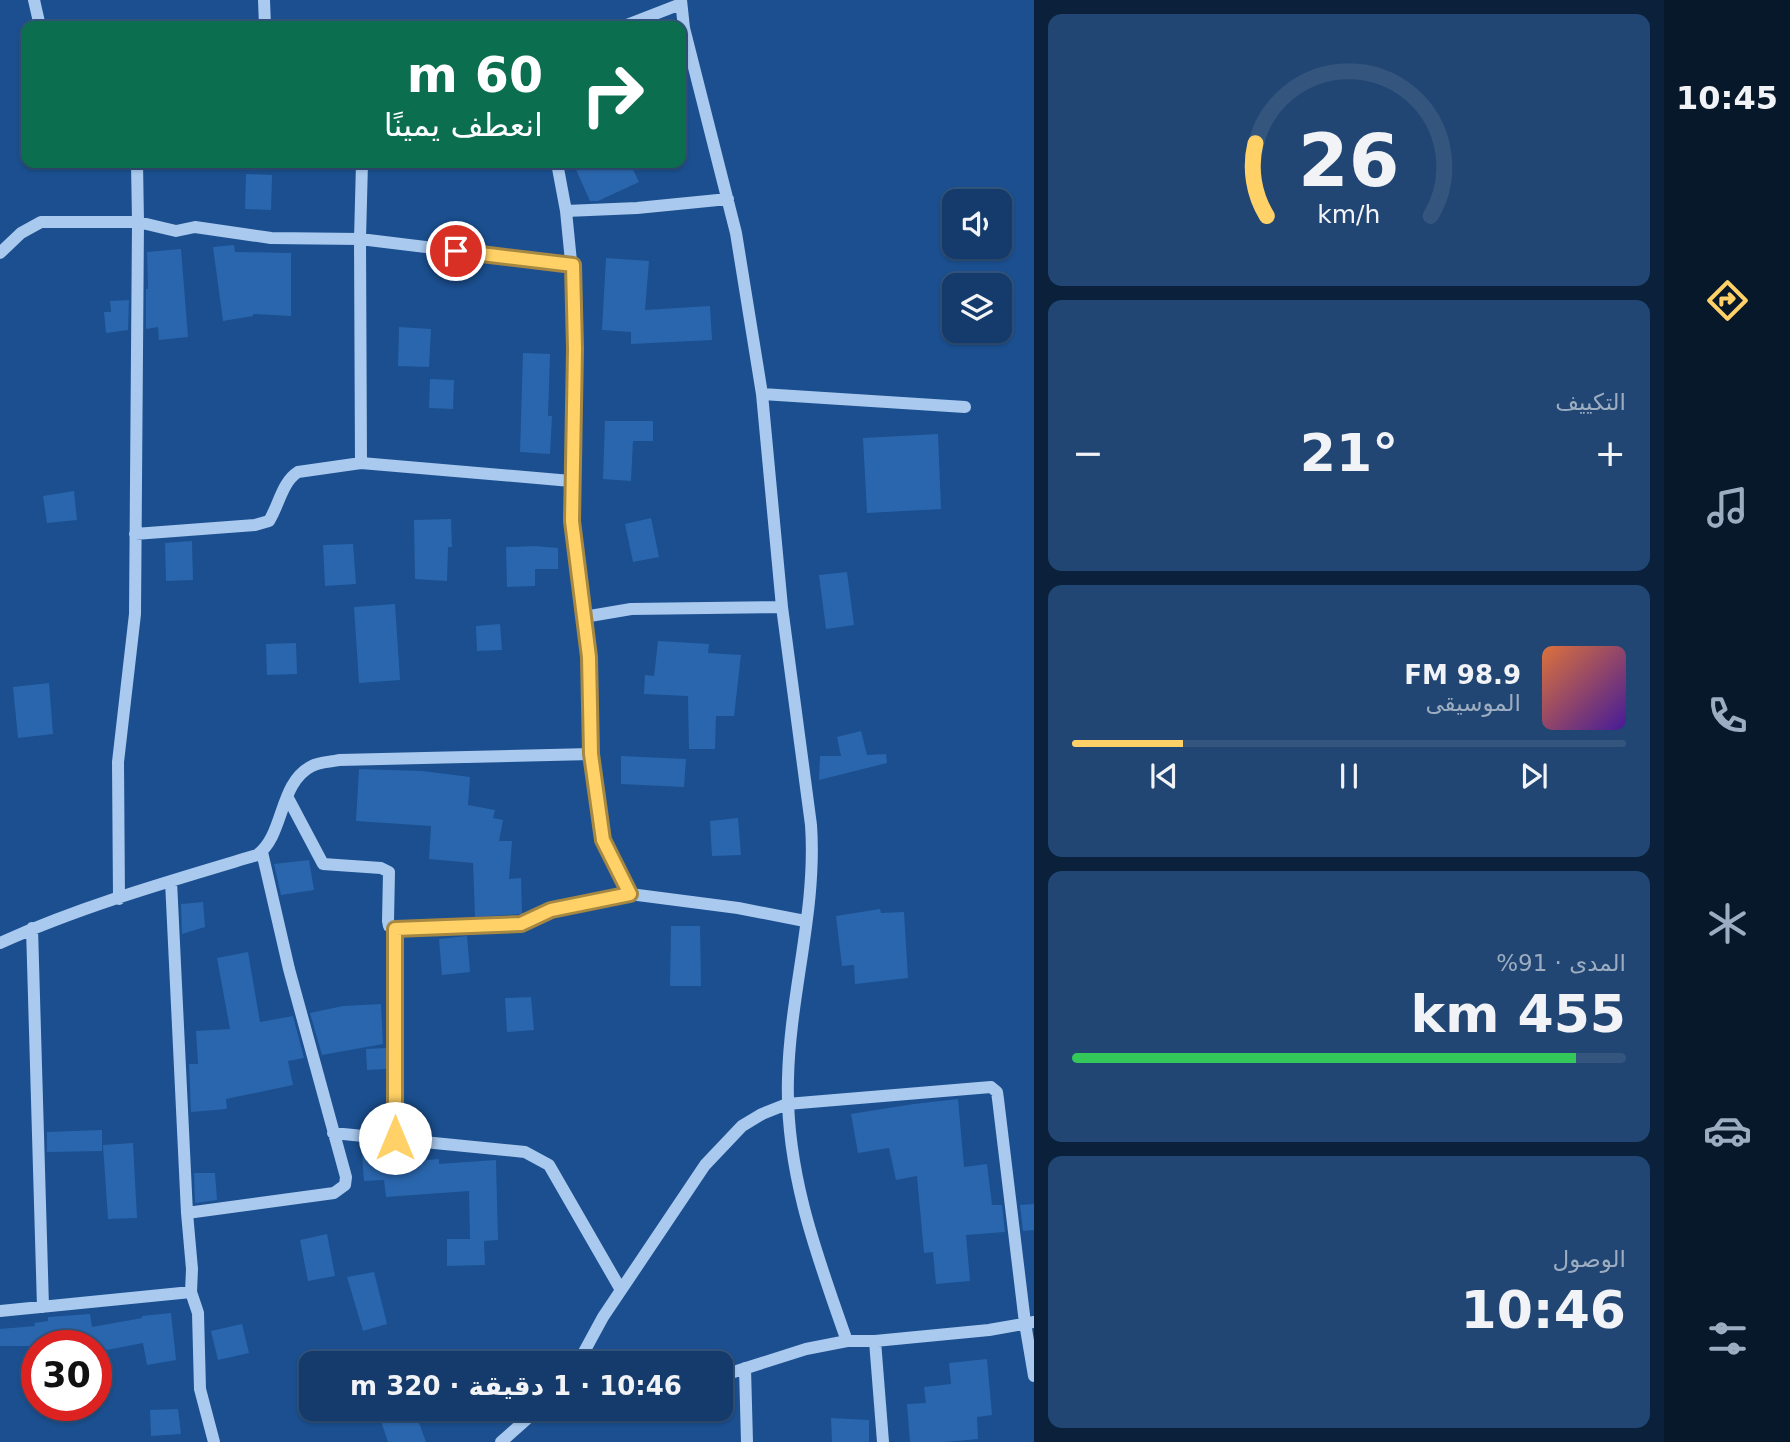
<!DOCTYPE html>
<html lang="ar">
<head>
<meta charset="utf-8">
<style>
  :root { --surface:#143b6b; --page:#214673; --text:#f1f3f6; --muted:#9dadc1; --line:#33557e; --accent:#ffd166 }
  body { margin:0; font-family:"DejaVu Sans",Cairo,sans-serif; background:var(--page); color:var(--text); direction:rtl; height:100vh; display:flex; flex-direction:column; font-size:26px; white-space:nowrap }
  * { box-sizing:border-box; margin:0 }
  p { font-size:23px; color:var(--muted) }
  .icon { flex:none; width:38px; height:38px; fill:none; stroke:currentColor; stroke-width:2; stroke-linecap:round; stroke-linejoin:round }
  .map { position:relative; flex:1; overflow:hidden; direction:ltr }
  .sheet { display:flex; flex-direction:column; gap:14px; padding:14px; background:#0b203b; width:630px }
  .sheet>* { flex:none }
  .top-card { position:absolute; left:21px; top:21px; width:665px; height:147px; border-radius:14px; box-shadow:0 2px 5px #0004,0 0 0 2px var(--line); direction:rtl; background:#0b6e4f; color:#fff; overflow:hidden }
  .buttons { position:absolute; left:942px; top:189px; display:grid; gap:14px }
  .buttons a { display:grid; place-items:center; width:70px; height:70px; border-radius:14px; background:var(--surface); box-shadow:0 2px 5px #0004,0 0 0 2px var(--line); font-size:35px }
  .speed { position:absolute; left:21px; top:1330px; display:flex; gap:14px; font-size:35px; font-weight:700; text-align:center }
  .speed>* { display:grid; place-content:center; width:91px; height:91px; border-radius:50%; background:var(--surface); box-shadow:0 2px 5px #0004,0 0 0 2px var(--line); line-height:1 }
  .speed .limit { border:10px solid #d22; background:#fff; color:#111 }
  .pin { position:absolute; display:grid; place-items:center; width:60px; height:60px; color:#fff; margin:-30px; border:4px solid #fff; border-radius:50%; box-shadow:0 2px 7px #0007 }
  .me { position:absolute; width:77px; margin:-38px; rotate:0deg; stroke-linejoin:round; filter:drop-shadow(0 0 5px #0008) }
  .turn { display:flex; align-items:center; gap:24px; height:147px; padding:0 28px; font-size:32px }
  .turn .icon { width:91px; height:91px; stroke-width:2.5 }
  .turn b { display:block; font-size:49px; line-height:60px }
  .big { font-size:52px; font-weight:700; line-height:1.1 }
  .sheet .card { flex:1; display:flex; flex-direction:column; justify-content:center; gap:10px; min-width:0; padding:0 24px; border-radius:14px; background:var(--page) }
  .sheet .dial { align-items:center; gap:0 }
  .dial svg { height:182px; overflow:visible; fill:none; stroke:var(--line); stroke-width:7; stroke-linecap:round; text-anchor:middle }
  .dial text { fill:var(--text); stroke:none }
  .song { display:flex; align-items:center; gap:21px }
  .cover { width:84px; height:84px; border-radius:10px; background:linear-gradient(135deg,hsl(20 70% 55%),hsl(260 70% 35%)) }
  .played { height:7px; border-radius:4px; background:linear-gradient(90deg,var(--accent) 20%,var(--line) 20%) }
  .keys { display:flex; justify-content:space-around; direction:ltr }
  .heat { display:flex; justify-content:space-between; align-items:center; font-size:38px; direction:ltr }
  .charge { height:10px; border-radius:5px; background:linear-gradient(90deg,#34c759 91%,var(--line) 0) }
  .trip { position:absolute; left:299px; top:1351px; width:434px; height:70px; border-radius:14px; background:var(--surface); box-shadow:0 2px 5px #0004,0 0 0 2px var(--line); font-weight:700; line-height:70px; text-align:center; direction:rtl }
  main { display:flex; flex:1; min-height:0 }
  .menu { display:flex; flex-direction:column; width:126px; justify-content:space-around; align-items:center; background:#08182b; color:var(--muted) }
  .menu .icon { width:49px; height:49px }
  .menu .on { color:var(--accent) }
  .menu b { font-size:32px; color:var(--text) }
  .map>svg:first-child { display:block }
  .building { fill:#2a66ad }
  .lines { fill:none; stroke-linecap:round; stroke-linejoin:round }
  .minor { stroke:#a9c9ee; stroke-width:12 }
  .route-casing { stroke:#a68842; stroke-width:18 }
  .route { stroke:#ffd166; stroke-width:12 }
</style>
</head>
<body>
<main>
<nav class="menu">
<b>10:45</b>
<svg class="icon on" aria-label="directions" viewBox="0 0 24 24"><path d="M12 3l9 9-9 9-9-9zM9 14v-3h6M13 9l2 2-2 2"/></svg>
<svg class="icon" aria-label="music" viewBox="0 0 24 24"><path d="M9 18V5l10-2v13"/><circle cx="6" cy="18" r="3"/><circle cx="16" cy="16" r="3"/></svg>
<svg class="icon" aria-label="phone" viewBox="0 0 24 24"><path d="M5 4h4l2 5-3 2q2 4 5 5l2-3 5 2v4C11 20 4 13 5 4z"/></svg>
<svg class="icon" aria-label="climate" viewBox="0 0 24 24"><path d="M12 3v18M4 7l16 10M4 17L20 7"/></svg>
<svg class="icon" aria-label="car" viewBox="0 0 24 24"><path d="M5 17H2v-5l4-1 3-4h7l3 4 3 1v5h-3M9 17h6M6 11h13"/><circle cx="7" cy="17" r="2"/><circle cx="17" cy="17" r="2"/></svg>
<svg class="icon" aria-label="filters" viewBox="0 0 24 24"><path d="M4 7h16M4 17h16"/><circle cx="9" cy="7" r="2"/><circle cx="15" cy="17" r="2"/></svg>
</nav>
<section class="sheet">
<div class="card dial"><svg viewBox="0 0 100 80">
<path d="M14 69A42 42 0 1 1 86 69"/>
<path d="M14 69A42 42 0 0 1 9 37" stroke="#ffd166"/>
<text x="50" y="56" font-size="32" font-weight="700">26</text>
<text x="50" y="72" font-size="11">km/h</text>
</svg></div>
<div class="card"><p>التكييف</p>
<div class="heat"><a>−</a><b class="big">21°</b><a>+</a></div>
</div>
<div class="card">
<div class="song"><i class="cover"></i><div><b>98.9 FM</b><p>الموسيقى</p></div></div>
<div class="played"></div>
<div class="keys"><svg class="icon" aria-label="previous" viewBox="0 0 24 24"><path d="M18 5L8 12l10 7zM5 5v14"/></svg><svg class="icon" aria-label="pause" viewBox="0 0 24 24"><path d="M8 5v14M16 5v14"/></svg><svg class="icon" aria-label="next" viewBox="0 0 24 24"><path d="M6 5l10 7-10 7zM19 5v14"/></svg></div>
</div>
<div class="card"><p>المدى · 91%</p><b class="big">455 km</b><div class="charge"></div></div>
<div class="card"><p>الوصول</p><b class="big">10:46</b></div>
</section>
<div class="map">
<svg width="1034" height="1442" viewBox="0 0 1034 1442">
  <rect width="100%" height="100%" fill="#1b4f8f"/>
  <path class="building" d="M573 163H630L639 182 598 201H590Z
    M246 174 272 175 271 210 245 209Z
    M234 245 235 252 291 253V316L253 314V316L223 321 213 247Z
    M181 249 188 337 159 340 158 327 146 329V289H148L147 252Z
    M606 258 649 261 645 310 710 306 712 340 631 344V332L602 330Z
    M129 300 128 330 106 333 104 312H111L110 301Z
    M399 327 431 329 429 367 398 366Z
    M523 353 550 354 548 416H552L550 454 520 452Z
    M430 379 454 380 453 409 429 408Z
    M605 421H653V441H633L631 481 603 479Z
    M938 434 941 509 867 513 863 438Z
    M74 491 77 520 47 523 43 496Z
    M651 518 659 557 633 562 625 524Z
    M451 519 452 547H448L447 581 415 579 414 520Z
    M192 541 193 580 166 581 165 543Z
    M353 544 356 584 325 586 323 545Z
    M535 546 558 548V569H535V586L507 587 506 547Z
    M847 572 854 625 826 629 819 575Z
    M395 604 400 680 359 683 354 607Z
    M500 624 502 650 477 651 476 626Z
    M658 641 709 644 708 653 741 655 734 716H716L715 749H689L688 696 644 694 645 675 654 676Z
    M296 643 297 674 267 675 266 644Z
    M49 683 53 734 18 738 13 687Z
    M861 731 867 755 886 754 887 763 819 780 820 756H841L837 737Z
    M621 756 686 759 684 787 621 784Z
    M359 769 422 771 470 777 468 805 495 810 493 818 503 820 499 841H512L509 879 521 878 522 914 475 917 473 863 429 859 431 826 356 821Z
    M738 818 741 855 712 856 710 821Z
    M309 860 314 890 281 895 274 864Z
    M203 902 205 927 182 934 181 904Z
    M880 909 881 913 904 912 908 978 855 984 854 965 842 966 836 916Z
    M671 926H700L701 986H670Z
    M467 936 470 972 442 975 439 939Z
    M248 952 260 1022 293 1016 304 1058 288 1061 293 1085 226 1099 227 1109 191 1112 189 1064H198L196 1031 230 1029 217 958Z
    M531 997 534 1030 507 1032 505 998Z
    M381 1004 383 1044 322 1055 310 1013 343 1006Z
    M386 1048V1069L367 1070 366 1049Z
    M958 1099 964 1167 987 1164 992 1205H1002L1005 1232 966 1235 970 1281 936 1284 933 1252 924 1253 917 1176 896 1180 889 1148 858 1153 851 1114 914 1104Z
    M102 1130V1151L47 1152V1132Z
    M133 1143 137 1218 108 1219 103 1145Z
    M382 1152 383 1164 439 1159V1164L496 1160 498 1240 484 1241 485 1265 447 1266V1239H470L469 1191 386 1197 384 1180 364 1181 362 1153Z
    M194 1173H215L217 1200 195 1203Z
    M1034 1204V1230L1023 1231 1020 1205Z
    M327 1234 335 1276 308 1281 300 1240Z
    M374 1272 387 1324 363 1331 347 1277Z
    M171 1313 176 1360 147 1365 143 1343 96 1352V1346H0V1329L35 1326 34 1323 48 1321V1317L90 1314 92 1327 142 1318V1316Z
    M242 1324 249 1353 218 1360 211 1331Z
    M987 1359 992 1415 977 1417 978 1439 946 1442H910L907 1404 926 1403 924 1387 951 1384 949 1363Z
    M178 1409 181 1434 151 1436 150 1410Z
    M377 1409H414L426 1442H388Z
    M831 1418 869 1420V1442H832Z"/>
  <g class="lines">
    <path class="minor" d="M34 0 39 22 44 26
      M264 0 265 26
      M681 0 684 28 736 233 762 394 782 607 811 825C817 910 790 993 788 1078 785 1171 817 1256 847 1341H875L989 1330 1034 1322
      M624 26 681 4
      M557 163 566 211 575 302 572 521 589 657 591 754 603 840 630 894
      M566 211 637 208 728 199
      M0 253 21 233 41 222H138L176 231 195 227 271 238 360 239 573 265
      M762 394 965 407
      M361 463 360 239 362 163
      M135 534 255 525 269 521C279 505 282 482 298 472L361 463 571 481
      M584 617 631 609 782 607
      M288 798 323 864 381 868 389 872 388 921 389 926 395 929 521 924 551 910 630 894 738 908 805 921
      M171 881 187 1213 192 1269 191 1292 198 1313 200 1389 214 1442
      M119 899 118 762 135 614 138 222 137 163
      M32 928 43 1307
      M0 943C82 906 170 881 257 855 285 835 278 783 312 766 319 762 331 762 339 760L591 754
      M333 1133 525 1152 549 1165 621 1290
      M395 1137V929
      M187 1213 334 1193 345 1185 346 1177 289 969 262 852
      M0 1311 191 1292
      M875 1341 883 1442
      M578 1363 603 1317 705 1165 742 1126 762 1114 787 1104 991 1087 997 1092 998 1099 1025 1323 1034 1376
      M745 1368 747 1442
      M721 1376 806 1349 847 1341
      M501 1442 538 1409"/>
  </g>
  <g class="lines">
    <g class="route-casing">
      <path id="route" d="M395 1138V929L521 924 551 910 630 894 603 840 591 754 589 657 572 521 575 349 573 265 456 251"/>
    </g>
    <use href="#route" class="route"/>
  </g>
</svg>
<div class="buttons">
<a><svg class="icon" aria-label="sound" viewBox="0 0 24 24"><path d="M4 9h4l5-4v14l-5-4H4zM17 9q2 3 0 6"/></svg></a>
<a><svg class="icon" aria-label="layers" viewBox="0 0 24 24"><path d="M12 4l9 5-9 5-9-5zM3 14l9 5 9-5"/></svg></a>
</div>
<div class="speed"><div class="limit">30</div></div>
<div class="pin" style="left:456px;top:251px;background:#d93025"><svg class="icon" aria-label="arrive" viewBox="0 0 24 24"><path d="M6 21V4h12l-3 4 3 4H6"/></svg></div>
<svg class="me" style="left:395px;top:1138px" viewBox="-20 -20 40 40"><circle r="19" fill="#fff"/><path d="M0-13L10 11 0 6-10 11z" fill="#ffd166"/></svg>
<div class="trip">10:46 · 1 دقيقة · 320 m</div>
<div class="top-card">
<div class="turn"><svg class="icon" aria-label="right" viewBox="0 0 24 24"><path d="M7 20v-9h11M14 6l5 5-5 5"/></svg><div><b>60 m</b>انعطف يمينًا</div></div>
</div>
</div>
</main>
</body>
</html>
